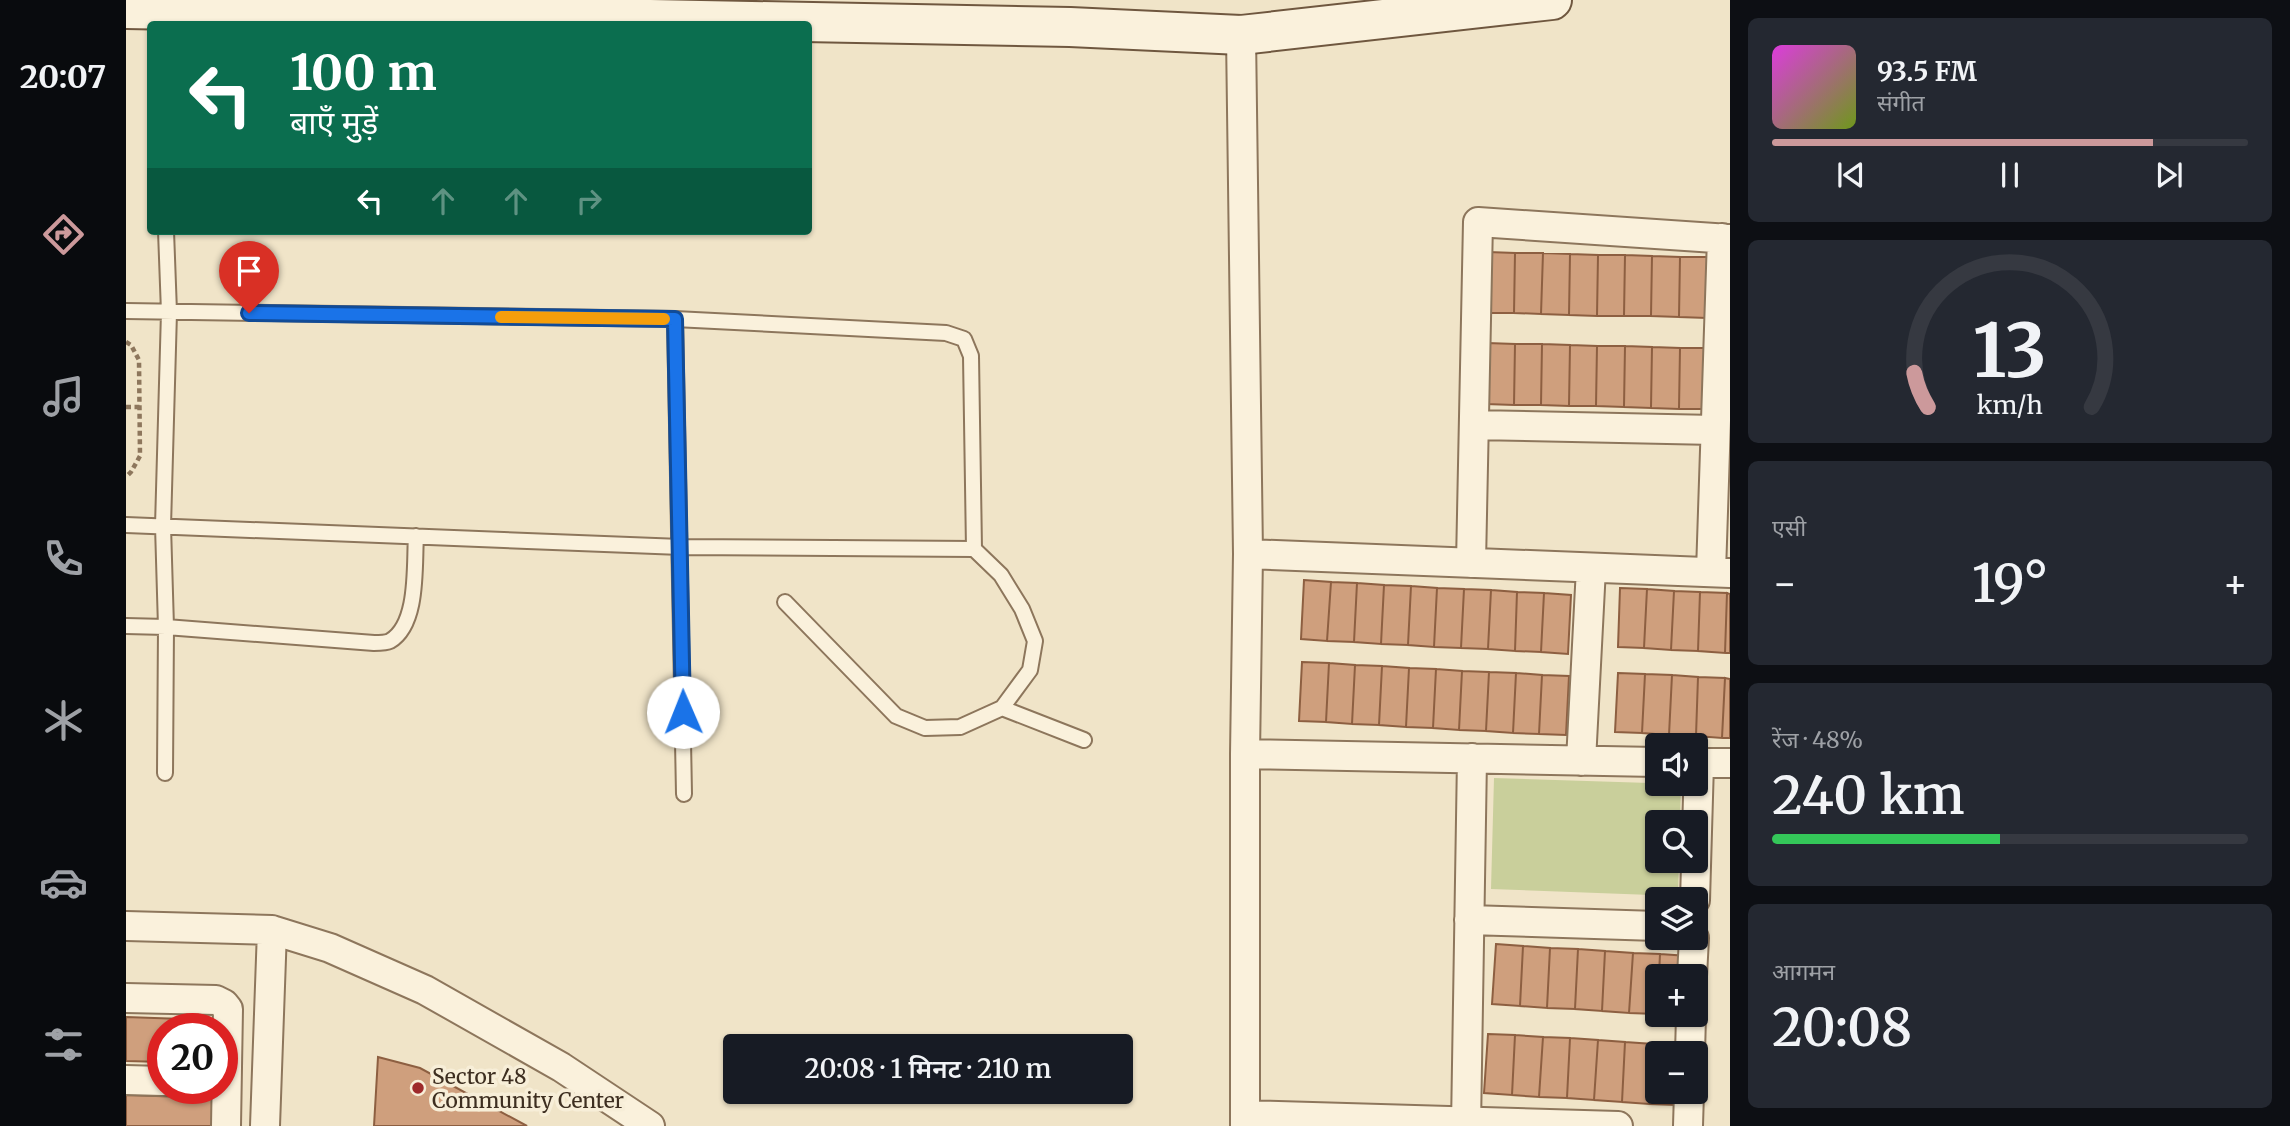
<!DOCTYPE html>
<html lang="hi">
<head>
<meta charset="utf-8">
<style>
  :root { --surface:#171b24; --page:#242831; --text:#f1f3f6; --muted:#9ea1a6; --line:#363941; --accent:#cc999b }
  body { margin:0; font-family:Merriweather,"Noto Sans Devanagari",serif; background:var(--page); color:var(--text); height:100vh; display:flex; flex-direction:column; font-size:26px; white-space:nowrap }
  * { box-sizing:border-box; margin:0 }
  p { font-size:23px; color:var(--muted) }
  .icon { flex:none; width:38px; height:38px; fill:none; stroke:currentColor; stroke-width:2; stroke-linecap:round; stroke-linejoin:round }
  .map { position:relative; flex:1; overflow:hidden }
  .side { display:flex; flex-direction:column; gap:18px; padding:18px; background:#0d0f14; width:560px }
  .side>* { flex:none }
  .hud { position:absolute; left:21px; top:21px; width:665px; height:214px; border-radius:7px; box-shadow:0 2px 5px #0004; background:#0b6e4f; color:#fff; overflow:hidden }
  .controls { position:absolute; left:1519px; top:733px; display:grid; gap:14px }
  .controls a { display:grid; place-items:center; width:63px; height:63px; border-radius:7px; background:var(--surface); box-shadow:0 2px 5px #0004; font-size:35px }
  .speed { position:absolute; left:21px; top:1013px; display:flex; gap:14px; font-size:35px; font-weight:700; text-align:center }
  .speed>* { display:grid; place-content:center; width:91px; height:91px; border-radius:50%; background:var(--surface); box-shadow:0 2px 5px #0004; line-height:1 }
  .speed .limit { border:10px solid #d22; background:#fff; color:#111 }
  .pin { position:absolute; display:grid; place-items:center; width:60px; height:60px; color:#fff; margin:-72px -30px; border-radius:50% 50% 50% 0; rotate:-45deg; box-shadow:0 0 7px #0007 }
  .pin .icon { rotate:45deg }
  .me { position:absolute; width:77px; margin:-38px; rotate:359deg; stroke-linejoin:round; filter:drop-shadow(0 0 5px #0008) }
  .turn { display:flex; align-items:center; gap:24px; height:147px; padding:0 28px; font-size:32px }
  .turn .icon { width:91px; height:91px; stroke-width:2.5 }
  .turn b { display:block; font-size:49px; line-height:60px }
  .lanes { display:flex; align-items:center; height:66px; padding:0 28px; background:#0003; justify-content:center; gap:35px; direction:ltr }
  .lanes .off { opacity:.35 }
  .big { font-size:52px; font-weight:600; line-height:1.1 }
  .side .tile { flex:1; display:flex; flex-direction:column; justify-content:center; gap:10px; min-width:0; padding:0 24px; border-radius:10px; background:var(--page) }
  .side .dial { align-items:center; gap:0 }
  .dial svg { height:182px; overflow:visible; fill:none; stroke:var(--line); stroke-width:7; stroke-linecap:round; text-anchor:middle }
  .dial text { fill:var(--text); stroke:none }
  .song { display:flex; align-items:center; gap:21px }
  .cover { width:84px; height:84px; border-radius:10px; background:linear-gradient(135deg,hsl(300 70% 55%),hsl(80 70% 35%)) }
  .played { height:7px; border-radius:4px; background:linear-gradient(90deg,var(--accent) 80%,var(--line) 80%) }
  .keys { display:flex; justify-content:space-around; direction:ltr }
  .heat { display:flex; justify-content:space-between; align-items:center; font-size:38px; direction:ltr }
  .charge { height:10px; border-radius:5px; background:linear-gradient(90deg,#34c759 48%,var(--line) 0) }
  .trip { position:absolute; left:597px; top:1034px; width:410px; height:70px; border-radius:7px; background:var(--surface); box-shadow:0 2px 5px #0004; font-weight:600; line-height:70px; text-align:center }
  main { display:flex; flex:1; min-height:0 }
  .dock { display:flex; flex-direction:column; width:126px; justify-content:space-around; align-items:center; background:#090b0e; color:var(--muted) }
  .dock .icon { width:49px; height:49px }
  .dock .active { color:var(--accent) }
  .dock b { font-size:32px; color:var(--text) }
  .map>svg:first-child { display:block }
  .green { fill:#c9cf9b }
  .building { fill:#cf9f7d; stroke:#8d5f41; stroke-width:2 }
  .lines { fill:none; stroke-linecap:round; stroke-linejoin:round }
  .service-casing { stroke:#8d765c; stroke-width:18 }
  .minor-casing { stroke:#8d765c; stroke-width:32 }
  .secondary-casing { stroke:#6f573f; stroke-width:42 }
  .path { stroke:#8d765c; stroke-width:4.5; stroke-dasharray:5 3.5; stroke-linecap:butt }
  .service { stroke:#faf1dc; stroke-width:14 }
  .minor { stroke:#faf1dc; stroke-width:28 }
  .secondary { stroke:#faf1dc; stroke-width:38 }
  .route-casing { stroke:#114b97; stroke-width:18 }
  .route { stroke:#1a73e8; stroke-width:12 }
  .slow { stroke:#f59e0b; stroke-width:12 }
  .poi-dot { fill:#9e2a2b; stroke:#f7eed8; stroke-width:2.5 }
  .labels { text-anchor:middle; dominant-baseline:central; stroke-width:7; stroke-linejoin:round; paint-order:stroke }
  .poi-label { font-size:21px; fill:#3d2e20; stroke:#f7eed8; text-anchor:start }
</style>
</head>
<body>
<main>
<nav class="dock">
<b>20:07</b>
<svg class="icon active" aria-label="directions" viewBox="0 0 24 24"><path d="M12 3l9 9-9 9-9-9zM9 14v-3h6M13 9l2 2-2 2"/></svg>
<svg class="icon" aria-label="music" viewBox="0 0 24 24"><path d="M9 18V5l10-2v13"/><circle cx="6" cy="18" r="3"/><circle cx="16" cy="16" r="3"/></svg>
<svg class="icon" aria-label="phone" viewBox="0 0 24 24"><path d="M5 4h4l2 5-3 2q2 4 5 5l2-3 5 2v4C11 20 4 13 5 4z"/></svg>
<svg class="icon" aria-label="climate" viewBox="0 0 24 24"><path d="M12 3v18M4 7l16 10M4 17L20 7"/></svg>
<svg class="icon" aria-label="car" viewBox="0 0 24 24"><path d="M5 17H2v-5l4-1 3-4h7l3 4 3 1v5h-3M9 17h6M6 11h13"/><circle cx="7" cy="17" r="2"/><circle cx="17" cy="17" r="2"/></svg>
<svg class="icon" aria-label="filters" viewBox="0 0 24 24"><path d="M4 7h16M4 17h16"/><circle cx="9" cy="7" r="2"/><circle cx="15" cy="17" r="2"/></svg>
</nav>
<div class="map">
<svg width="1604" height="1126" viewBox="0 0 1604 1126">
  <rect width="100%" height="100%" fill="#f0e4c8"/>
  <path class="green" d="M1368 778 1555 784 1554 822H1531V861H1553L1552 896 1365 889Z"/>
  <path class="building" d="M1362 252 1389 253 1388 313H1360Z
    M1389 253H1417L1415 314 1388 313Z
    M1417 253 1444 254 1443 315 1415 314Z
    M1444 254 1472 255 1471 316 1443 315Z
    M1472 255H1499L1498 316H1471Z
    M1499 255 1526 256 1525 316H1498Z
    M1526 256 1554 257 1553 317 1525 316Z
    M1554 257H1582L1581 318 1553 317Z
    M1361 343 1389 344 1388 405 1360 404Z
    M1389 344H1416L1415 405H1388Z
    M1416 344 1444 345 1443 406 1415 405Z
    M1444 345 1471 346 1470 406H1443Z
    M1471 346H1499L1498 407 1470 406Z
    M1499 346 1526 347 1525 408 1498 407Z
    M1526 347 1554 348 1553 409 1525 408Z
    M1554 348H1581L1580 409H1553Z
    M1178 580 1205 582 1201 641 1175 639Z
    M1205 582 1231 583 1228 642 1201 641Z
    M1231 583 1258 585 1255 644 1228 642Z
    M1258 585 1285 586 1282 645 1255 644Z
    M1285 586 1311 588 1308 647 1282 645Z
    M1311 588 1338 589 1335 648 1308 647Z
    M1494 588 1521 589 1518 648 1492 647Z
    M1338 589 1365 590 1362 649 1335 648Z
    M1521 589 1548 591 1545 650 1518 648Z
    M1365 590 1391 592 1389 651 1362 649Z
    M1548 591 1574 592 1572 651 1545 650Z
    M1391 592 1418 593 1415 652 1389 651Z
    M1574 592 1601 593 1599 653 1572 651Z
    M1418 593 1445 595 1442 654 1415 652Z
    M1601 593 1604 594V653H1599Z
    M1176 662 1203 663 1200 722 1173 721Z
    M1203 663 1229 665 1226 724 1200 722Z
    M1229 665 1256 666 1253 725 1226 724Z
    M1256 666 1283 668 1280 727 1253 725Z
    M1283 668 1310 669 1307 728 1280 727Z
    M1310 669 1336 671 1333 730 1307 728Z
    M1336 671 1363 672 1360 731 1333 730Z
    M1363 672 1390 673 1387 733 1360 731Z
    M1390 673 1416 675 1413 734 1387 733Z
    M1492 673 1519 674 1516 733 1489 732Z
    M1519 674 1546 675 1543 735 1516 733Z
    M1416 675 1443 676 1440 735 1413 734Z
    M1546 675 1572 677 1570 736 1543 735Z
    M1572 677 1599 678 1596 738 1570 736Z
    M1599 678 1604 679V738H1596Z
    M1370 944 1397 946 1394 1006 1366 1004Z
    M1397 946 1424 948 1421 1008 1394 1006Z
    M1424 948 1452 949 1449 1009 1421 1008Z
    M1452 949 1479 951 1476 1011 1449 1009Z
    M1479 951 1507 953 1503 1013 1476 1011Z
    M1507 953 1534 954 1531 1014 1503 1013Z
    M1534 954 1562 956 1561 976H1533Z
    M0 1017 85 1020V1029H37V1062L0 1061Z
    M1362 1034 1389 1035 1386 1095 1358 1093Z
    M1389 1035 1417 1037 1413 1097 1386 1095Z
    M1417 1037 1444 1038 1441 1098 1413 1097Z
    M1444 1038 1472 1040 1468 1100 1441 1098Z
    M1472 1040 1499 1042 1496 1102 1468 1100Z
    M1499 1042 1527 1044 1523 1104 1496 1102Z
    M1527 1044 1554 1045 1553 1054H1531V1092H1551V1105L1523 1104Z
    M252 1057 294 1068 401 1126H248Z
    M0 1095 90 1098V1126H0Z"/>
  <g class="lines">
    <g class="service-casing">
      <path id="service" d="M0 311 549 319 820 333 838 339 845 356 848 549
        M549 319 558 794
        M0 525 555 547 848 549 875 575 896 609 909 641 904 670 876 708 834 727 799 728 770 716 659 602
        M0 626 40 627 248 643C253 643 260 643 264 641 293 624 288 565 290 536
        M876 708 958 740
        M39 773 40 627 37 526 43 312 40 231"/>
    </g>
    <g class="minor-casing">
      <path id="minor" d="M1115 35 1122 554 1119 754V1126
        M1348 425 1589 430
        M1122 554 1604 573
        M1345 563 1352 222 1604 239
        M1585 572 1596 238
        M1119 754 1531 762
        M1455 761 1465 568
        M1570 763H1604
        M1569 900 1573 763
        M1343 920 1531 926
        M0 926 146 930 204 948 299 990 435 1067 524 1126
        M1566 976 1568 938
        M0 998 90 1000 98 1004 102 1009 100 1126
        M1564 1054 1565 1015
        M0 1080 37 1081
        M1119 1115 1492 1126
        M139 1126 146 930
        M1340 1126 1346 758
        M1562 1126 1563 1092"/>
    </g>
    <g class="secondary-casing">
      <path id="secondary" d="M0 9 944 27 1115 35 1426 0"/>
    </g>
    <path class="path" d="M0 342 5 345 13 360 14 456 5 472 0 477
      M0 407H14"/>
    <use href="#service" class="service"/>
    <use href="#minor" class="minor"/>
    <use href="#secondary" class="secondary"/>
  </g>
  <g class="lines">
    <g class="route-casing">
      <path id="route" d="M123 313 549 319 557 712"/>
    </g>
    <use href="#route" class="route"/>
    <path class="slow" d="M375 317 538 319"/>
  </g>
  <circle class="poi-dot" cx="292" cy="1088" r="7"/>
  <g class="labels">
    <g class="poi-label">
      <text x="306" y="1076">Sector 48<tspan x="306" dy="24">Community Center</tspan></text>
    </g>
  </g>
</svg>
<div class="controls">
<a><svg class="icon" aria-label="sound" viewBox="0 0 24 24"><path d="M4 9h4l5-4v14l-5-4H4zM17 9q2 3 0 6"/></svg></a>
<a><svg class="icon" aria-label="search" viewBox="0 0 24 24"><circle cx="10" cy="10" r="6"/><path d="M15 15l6 6"/></svg></a>
<a><svg class="icon" aria-label="layers" viewBox="0 0 24 24"><path d="M12 4l9 5-9 5-9-5zM3 14l9 5 9-5"/></svg></a>
<a>+</a>
<a>−</a>
</div>
<div class="speed"><div class="limit">20</div></div>
<div class="pin" style="left:123px;top:313px;background:#d93025"><svg class="icon" aria-label="arrive" viewBox="0 0 24 24"><path d="M6 21V4h12l-3 4 3 4H6"/></svg></div>
<svg class="me" style="left:557px;top:712px" viewBox="-20 -20 40 40"><circle r="19" fill="#fff"/><path d="M0-13L10 11 0 6-10 11z" fill="#1a73e8"/></svg>
<div class="trip">20:08 · 1 मिनट · 210 m</div>
<div class="hud">
<div class="turn"><svg class="icon" aria-label="left" viewBox="0 0 24 24"><path d="M17 20v-9H6M10 6l-5 5 5 5"/></svg><div><b>100 m</b>बाएँ मुड़ें</div></div>
<div class="lanes"><svg class="icon" aria-label="left" viewBox="0 0 24 24"><path d="M17 20v-9H6M10 6l-5 5 5 5"/></svg><svg class="icon off" aria-label="ahead" viewBox="0 0 24 24"><path d="M12 20V5M6 11l6-6 6 6"/></svg><svg class="icon off" aria-label="ahead" viewBox="0 0 24 24"><path d="M12 20V5M6 11l6-6 6 6"/></svg><svg class="icon off" aria-label="right" viewBox="0 0 24 24"><path d="M7 20v-9h11M14 6l5 5-5 5"/></svg></div>
</div>
</div>
<section class="side">
<div class="tile">
<div class="song"><i class="cover"></i><div><b>93.5 FM</b><p>संगीत</p></div></div>
<div class="played"></div>
<div class="keys"><svg class="icon" aria-label="previous" viewBox="0 0 24 24"><path d="M18 5L8 12l10 7zM5 5v14"/></svg><svg class="icon" aria-label="pause" viewBox="0 0 24 24"><path d="M8 5v14M16 5v14"/></svg><svg class="icon" aria-label="next" viewBox="0 0 24 24"><path d="M6 5l10 7-10 7zM19 5v14"/></svg></div>
</div>
<div class="tile dial"><svg viewBox="0 0 100 80">
<path d="M14 69A42 42 0 1 1 86 69"/>
<path d="M14 69A42 42 0 0 1 8 54" stroke="#cc999b"/>
<text x="50" y="56" font-size="32" font-weight="700">13</text>
<text x="50" y="72" font-size="11">km/h</text>
</svg></div>
<div class="tile"><p>एसी</p>
<div class="heat"><a>−</a><b class="big">19°</b><a>+</a></div>
</div>
<div class="tile"><p>रेंज · 48%</p><b class="big">240 km</b><div class="charge"></div></div>
<div class="tile"><p>आगमन</p><b class="big">20:08</b></div>
</section>
</main>
</body>
</html>
